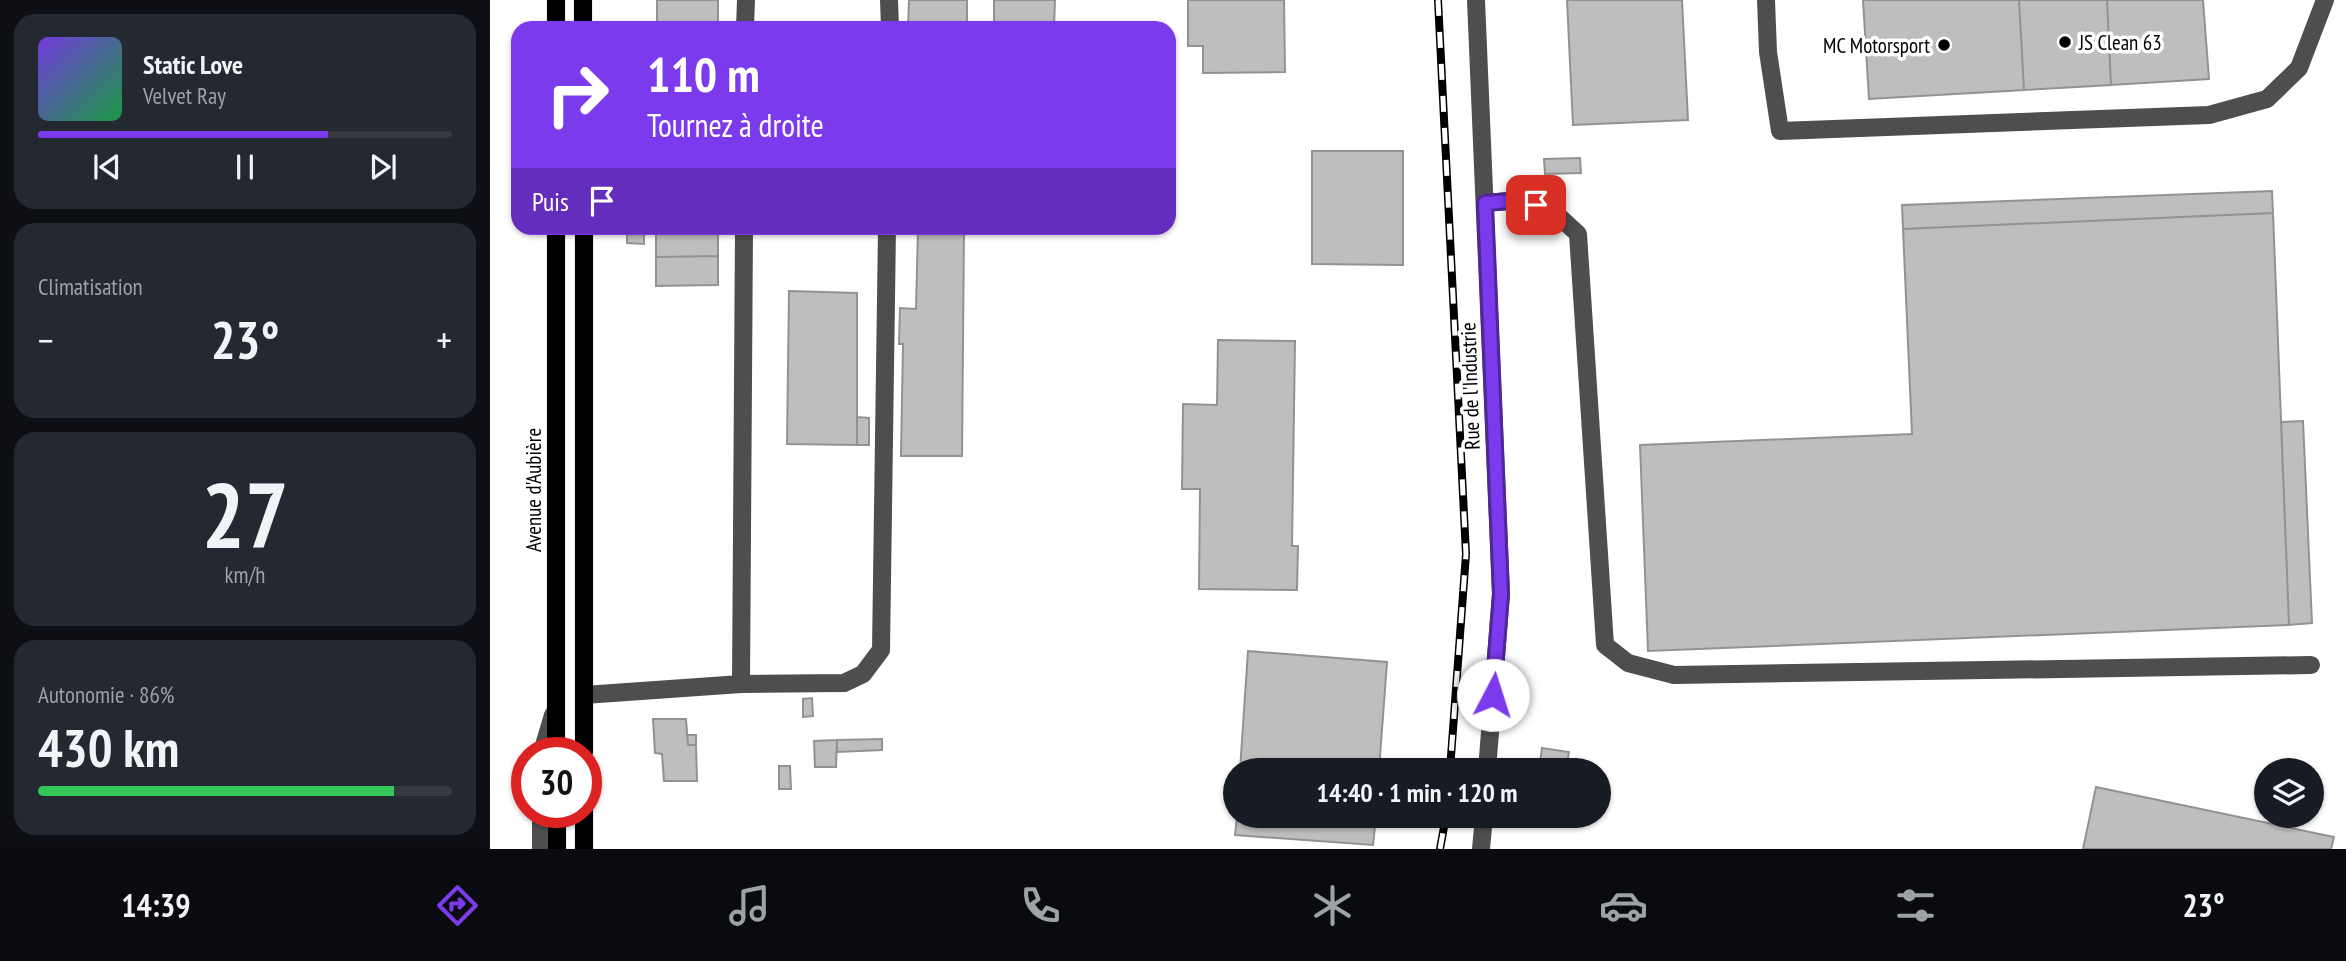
<!DOCTYPE html>
<html lang="fr">
<head>
<meta charset="utf-8">
<style>
  :root { --surface:#171b24; --page:#242831; --text:#f1f3f6; --muted:#9ea1a6; --line:#363941; --accent:#7c3aed }
  body { margin:0; font-family:"PT Sans Narrow",sans-serif; background:var(--page); color:var(--text); height:100vh; display:flex; flex-direction:column; font-size:26px; white-space:nowrap }
  * { box-sizing:border-box; margin:0 }
  p { font-size:23px; color:var(--muted) }
  .icon { flex:none; width:38px; height:38px; fill:none; stroke:currentColor; stroke-width:2; stroke-linecap:round; stroke-linejoin:round }
  .map { position:relative; flex:1; overflow:hidden }
  .drawer { display:flex; flex-direction:column; gap:14px; padding:14px; background:#0d0f14; width:490px }
  .drawer>* { flex:none }
  .banner { position:absolute; left:21px; top:21px; width:665px; height:214px; border-radius:21px; box-shadow:0 2px 5px #0004; background:#7c3aed; color:#fff; overflow:hidden }
  .fabs { position:absolute; left:1764px; top:758px; display:grid; gap:14px }
  .fabs a { display:grid; place-items:center; width:70px; height:70px; border-radius:50%; background:var(--surface); box-shadow:0 2px 5px #0004; font-size:35px }
  .speed { position:absolute; left:21px; top:737px; display:flex; gap:14px; font-size:35px; font-weight:700; text-align:center }
  .speed>* { display:grid; place-content:center; width:91px; height:91px; border-radius:50%; background:var(--surface); box-shadow:0 2px 5px #0004; line-height:1 }
  .speed .limit { border:10px solid #d22; background:#fff; color:#111 }
  .pin { position:absolute; display:grid; place-items:center; width:60px; height:60px; color:#fff; margin:-30px; border-radius:14px; box-shadow:0 4px 10px #0006 }
  .me { position:absolute; width:77px; margin:-38px; rotate:5deg; stroke-linejoin:round; filter:drop-shadow(0 0 5px #0008) }
  .turn { display:flex; align-items:center; gap:24px; height:147px; padding:0 21px; font-size:32px }
  .turn .icon { width:91px; height:91px; stroke-width:2.5 }
  .turn b { display:block; font-size:49px; line-height:60px }
  .then { display:flex; align-items:center; height:66px; padding:0 21px; background:#0003; gap:14px; font-size:26px }
  .big { font-size:52px; font-weight:800; line-height:1.1 }
  .drawer .widget { flex:1; display:flex; flex-direction:column; justify-content:center; gap:10px; min-width:0; padding:0 24px; border-radius:21px; background:var(--page) }
  .drawer .dial { align-items:center; gap:0 }
  .dial b { font-size:91px; line-height:1 }
  .song { display:flex; align-items:center; gap:21px }
  .cover { width:84px; height:84px; border-radius:10px; background:linear-gradient(135deg,hsl(260 70% 55%),hsl(140 70% 35%)) }
  .played { height:7px; border-radius:4px; background:linear-gradient(90deg,var(--accent) 70%,var(--line) 70%) }
  .keys { display:flex; justify-content:space-around; direction:ltr }
  .heat { display:flex; justify-content:space-between; align-items:center; font-size:38px; direction:ltr }
  .charge { height:10px; border-radius:5px; background:linear-gradient(90deg,#34c759 86%,var(--line) 0) }
  .trip { position:absolute; left:733px; top:758px; width:388px; height:70px; border-radius:35px; background:var(--surface); box-shadow:0 2px 5px #0004; font-weight:800; line-height:70px; text-align:center }
  .tab-bar { display:flex; height:112px; justify-content:space-around; align-items:center; background:#090b0e; color:var(--muted) }
  .tab-bar .icon { width:49px; height:49px }
  .tab-bar .selected { color:var(--accent) }
  .tab-bar b { font-size:32px; color:var(--text) }
  main { display:flex; flex:1; min-height:0 }
  .map>svg:first-child { display:block }
  .building { fill:#bebebe; stroke:#929292; stroke-width:2 }
  .lines { fill:none; stroke-linecap:round; stroke-linejoin:round }
  .major-casing { stroke:#dbdbdb; stroke-width:19 }
  .minor { stroke:#4e4e4e; stroke-width:18 }
  .major { stroke:#000; stroke-width:18 }
  .rail-casing { stroke:#000; stroke-width:8 }
  .rail { stroke:#fff; stroke-width:5; stroke-dasharray:16; stroke-linecap:butt }
  .route-casing { stroke:#51269a; stroke-width:18 }
  .route { stroke:#7c3aed; stroke-width:12 }
  .poi-dot { fill:#000; stroke:#fff; stroke-width:2.5 }
  .labels { text-anchor:middle; dominant-baseline:central; stroke-width:7; stroke-linejoin:round; paint-order:stroke }
  .poi-label { font-size:21px; fill:#000; stroke:#fff; text-anchor:start }
  .street-label { font-size:21px; fill:#000; stroke:#fff }
</style>
</head>
<body>
<main>
<section class="drawer">
<div class="widget">
<div class="song"><i class="cover"></i><div><b>Static Love</b><p>Velvet Ray</p></div></div>
<div class="played"></div>
<div class="keys"><svg class="icon" aria-label="previous" viewBox="0 0 24 24"><path d="M18 5L8 12l10 7zM5 5v14"/></svg><svg class="icon" aria-label="pause" viewBox="0 0 24 24"><path d="M8 5v14M16 5v14"/></svg><svg class="icon" aria-label="next" viewBox="0 0 24 24"><path d="M6 5l10 7-10 7zM19 5v14"/></svg></div>
</div>
<div class="widget"><p>Climatisation</p>
<div class="heat"><a>−</a><b class="big">23°</b><a>+</a></div>
</div>
<div class="widget dial"><b>27</b><p>km/h</p></div>
<div class="widget"><p>Autonomie · 86%</p><b class="big">430 km</b><div class="charge"></div></div>
</section>
<div class="map">
<svg width="1856" height="849" viewBox="0 0 1856 849">
  <rect width="100%" height="100%" fill="#fff"/>
  <path class="building" d="M167 0H228V28H167Z
    M419 0H477V28H418Z
    M504 0H565L564 28H504Z
    M698 0H794L795 72 713 73V46H698Z
    M1077 0H1192L1198 120 1083 125Z
    M1373 0H1529L1534 90 1379 99Z
    M1529 0H1617L1621 85 1534 90Z
    M1617 0H1713L1719 79 1621 85Z
    M822 151H913V265L822 264Z
    M1090 158 1091 173 1055 174 1054 159Z
    M1782 191 1783 213 1413 229 1412 205Z
    M1783 213 1799 625 1158 651 1150 445 1422 434 1413 229Z
    M137 228H154V244L137 243Z
    M166 228H228V256L166 257Z
    M428 228H474L472 456H411L413 344H409L410 308 426 309Z
    M228 256V285L166 286V257Z
    M299 291 367 293V445L297 444Z
    M728 340 805 341 802 546H808L807 590 709 589 710 489H692L693 404 727 405Z
    M367 417 379 418V445H367Z
    M1813 421 1822 623 1799 625 1791 422Z
    M758 651 897 662 889 770H750Z
    M322 698 323 716 313 717V699Z
    M163 719H196L198 745H206L207 781H174L172 754 165 753Z
    M197 735H206V745H198Z
    M392 739V750L347 752V740Z
    M347 740 346 767H325L324 741Z
    M1052 748 1079 752 1076 770H1049Z
    M289 766H300L301 789H289Z
    M1606 787 1844 837 1841 849H1593Z
    M747 816H886L883 845 745 835Z"/>
  <g class="lines">
    <g class="major-casing">
      <path id="major" d="M93 0V28
        M66 28V0
        M94 228V752
        M66 752V228
        M67 812V849
        M94 849V812"/>
    </g>
    <path class="minor" d="M399 0 400 28
      M986 0 1011 594 997 770
      M1276 0 1278 52 1290 131 1719 115 1777 99 1809 68 1835 0
      M255 28 256 0
      M995 203 1031 200 1062 210 1088 234 1115 645 1138 663 1184 675 1821 665
      M251 684 254 228
      M94 695 251 684 354 683 373 674 391 650 397 228
      M52 752 63 715
      M51 849V812
      M991 849 994 816"/>
    <use href="#major" class="major"/>
    <g class="rail-casing">
      <path id="rail" d="M948 0 976 554 960 770
        M950 849 956 816"/>
    </g>
    <use href="#rail" class="rail"/>
  </g>
  <g class="lines">
    <g class="route-casing">
      <path id="route" d="M1003 695 1011 594 995 203 1031 200 1046 205"/>
    </g>
    <use href="#route" class="route"/>
  </g>
  <g class="poi-dot">
    <circle cx="1575" cy="42" r="7"/>
    <circle cx="1454" cy="45" r="7"/>
  </g>
  <g class="labels">
    <g class="poi-label">
      <text x="1589" y="42">JS Clean 63</text>
      <text x="1440" y="45" text-anchor="end">MC Motorsport</text>
    </g>
    <g class="street-label">
      <text transform="translate(980 386) rotate(-92)">Rue de l'Industrie</text>
      <text transform="translate(43 490) rotate(-90)">Avenue d'Aubière</text>
    </g>
  </g>
</svg>
<div class="fabs">
<a><svg class="icon" aria-label="layers" viewBox="0 0 24 24"><path d="M12 4l9 5-9 5-9-5zM3 14l9 5 9-5"/></svg></a>
</div>
<div class="speed"><div class="limit">30</div></div>
<div class="pin" style="left:1046px;top:205px;background:#d93025"><svg class="icon" aria-label="arrive" viewBox="0 0 24 24"><path d="M6 21V4h12l-3 4 3 4H6"/></svg></div>
<svg class="me" style="left:1003px;top:695px" viewBox="-20 -20 40 40"><circle r="19" fill="#fff"/><path d="M0-13L10 11 0 6-10 11z" fill="#7c3aed"/></svg>
<div class="trip">14:40 · 1 min · 120 m</div>
<div class="banner">
<div class="turn"><svg class="icon" aria-label="right" viewBox="0 0 24 24"><path d="M7 20v-9h11M14 6l5 5-5 5"/></svg><div><b>110 m</b>Tournez à droite</div></div>
<div class="then">Puis<svg class="icon" aria-label="arrive" viewBox="0 0 24 24"><path d="M6 21V4h12l-3 4 3 4H6"/></svg></div>
</div>
</div>
</main>
<nav class="tab-bar">
<b>14:39</b>
<svg class="icon selected" aria-label="directions" viewBox="0 0 24 24"><path d="M12 3l9 9-9 9-9-9zM9 14v-3h6M13 9l2 2-2 2"/></svg>
<svg class="icon" aria-label="music" viewBox="0 0 24 24"><path d="M9 18V5l10-2v13"/><circle cx="6" cy="18" r="3"/><circle cx="16" cy="16" r="3"/></svg>
<svg class="icon" aria-label="phone" viewBox="0 0 24 24"><path d="M5 4h4l2 5-3 2q2 4 5 5l2-3 5 2v4C11 20 4 13 5 4z"/></svg>
<svg class="icon" aria-label="climate" viewBox="0 0 24 24"><path d="M12 3v18M4 7l16 10M4 17L20 7"/></svg>
<svg class="icon" aria-label="car" viewBox="0 0 24 24"><path d="M5 17H2v-5l4-1 3-4h7l3 4 3 1v5h-3M9 17h6M6 11h13"/><circle cx="7" cy="17" r="2"/><circle cx="17" cy="17" r="2"/></svg>
<svg class="icon" aria-label="filters" viewBox="0 0 24 24"><path d="M4 7h16M4 17h16"/><circle cx="9" cy="7" r="2"/><circle cx="15" cy="17" r="2"/></svg>
<b>23°</b>
</nav>
</body>
</html>
